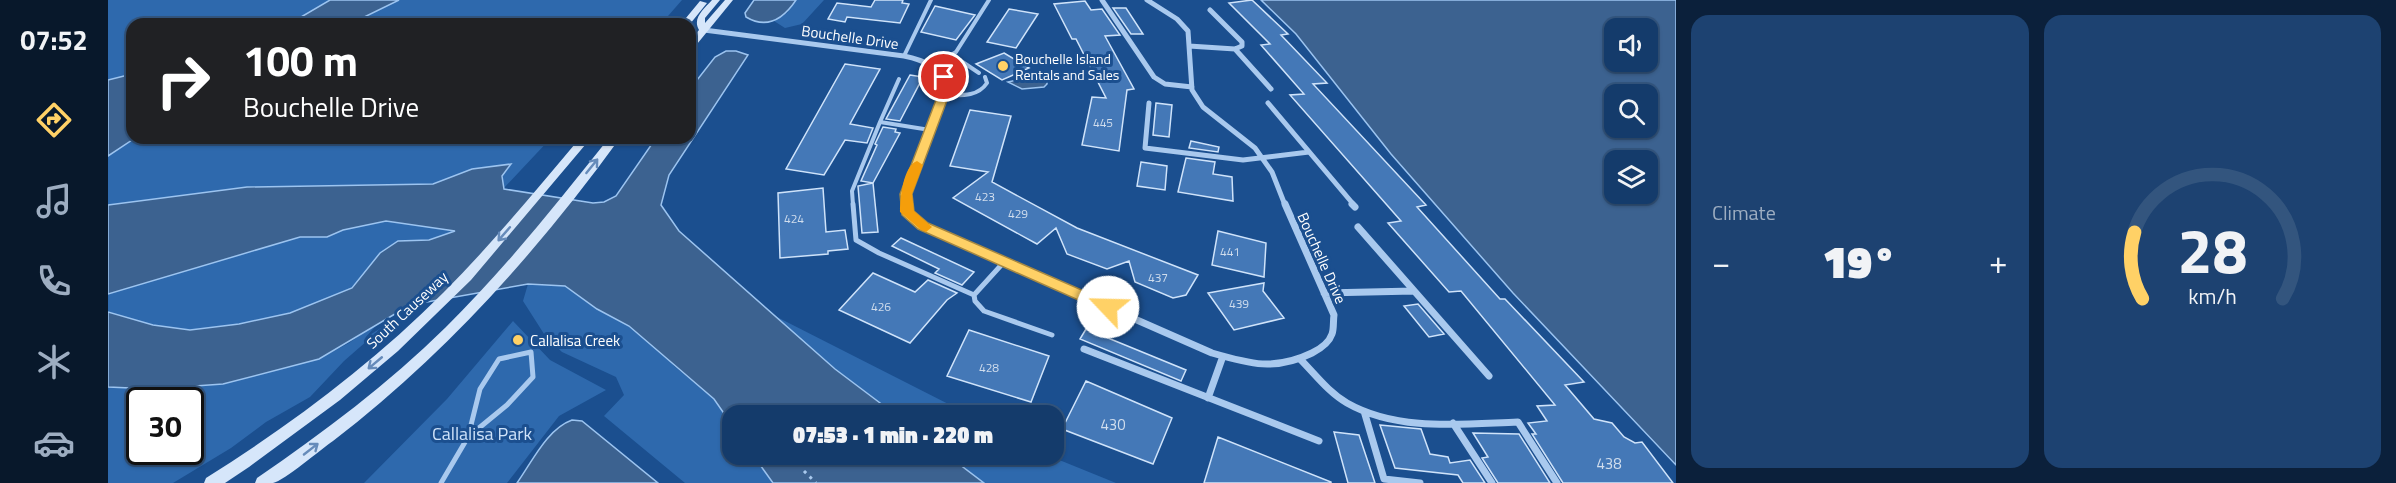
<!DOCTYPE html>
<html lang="en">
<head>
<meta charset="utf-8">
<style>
  :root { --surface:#143b6b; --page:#1d4271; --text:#f1f3f6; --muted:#9dadc1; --line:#33557e; --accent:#ffd166 }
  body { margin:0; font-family:"Titillium Web",sans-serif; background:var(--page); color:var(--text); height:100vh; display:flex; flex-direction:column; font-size:22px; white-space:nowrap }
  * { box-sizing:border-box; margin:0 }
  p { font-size:20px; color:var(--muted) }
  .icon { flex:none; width:33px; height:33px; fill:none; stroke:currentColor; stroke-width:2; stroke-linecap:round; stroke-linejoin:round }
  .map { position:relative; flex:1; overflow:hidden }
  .side { display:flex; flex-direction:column; gap:15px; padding:15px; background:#0b203b; width:720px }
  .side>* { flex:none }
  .top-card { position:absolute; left:18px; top:18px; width:570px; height:126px; border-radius:18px; box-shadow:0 2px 4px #0004,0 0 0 2px var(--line); background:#202124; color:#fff; overflow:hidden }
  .controls { position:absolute; left:1496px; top:18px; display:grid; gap:12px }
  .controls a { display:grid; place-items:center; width:54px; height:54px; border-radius:12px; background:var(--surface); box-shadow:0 2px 4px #0004,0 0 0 2px var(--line); font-size:30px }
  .speed { position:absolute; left:18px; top:387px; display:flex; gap:12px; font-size:30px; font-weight:700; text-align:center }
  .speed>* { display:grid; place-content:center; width:78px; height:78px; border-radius:50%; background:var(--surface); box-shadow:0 2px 4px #0004,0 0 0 2px var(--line); line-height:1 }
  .speed .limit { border:3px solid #111; border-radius:9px; background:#fff; color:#111 }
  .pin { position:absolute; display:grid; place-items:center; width:51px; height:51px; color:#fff; margin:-26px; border:3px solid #fff; border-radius:50%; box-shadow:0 2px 6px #0007 }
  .me { position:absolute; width:66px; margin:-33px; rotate:294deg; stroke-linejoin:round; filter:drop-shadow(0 0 4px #0008) }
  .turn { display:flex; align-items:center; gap:21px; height:126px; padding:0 18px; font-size:27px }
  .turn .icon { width:78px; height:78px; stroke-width:2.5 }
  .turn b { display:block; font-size:42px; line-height:51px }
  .big { font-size:45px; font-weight:800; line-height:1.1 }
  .side .tile { flex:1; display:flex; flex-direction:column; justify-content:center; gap:9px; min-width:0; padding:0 21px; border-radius:18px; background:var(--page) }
  .side .dial { align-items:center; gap:0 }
  .dial svg { height:156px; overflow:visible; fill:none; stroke:var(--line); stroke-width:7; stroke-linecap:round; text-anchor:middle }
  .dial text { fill:var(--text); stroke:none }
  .heat { display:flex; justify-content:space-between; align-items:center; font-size:33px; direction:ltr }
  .side .tiles { flex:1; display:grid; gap:15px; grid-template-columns:repeat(2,1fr) }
  .trip { position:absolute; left:614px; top:405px; width:342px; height:60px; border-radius:18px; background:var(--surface); box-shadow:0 2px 4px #0004,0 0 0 2px var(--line); font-weight:800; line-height:60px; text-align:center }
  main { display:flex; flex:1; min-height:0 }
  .tabs { display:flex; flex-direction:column; width:108px; justify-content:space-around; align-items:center; background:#08182b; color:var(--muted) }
  .tabs .icon { width:42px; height:42px }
  .tabs .selected { color:var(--accent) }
  .tabs b { font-size:27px; color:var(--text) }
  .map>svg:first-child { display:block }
  .green { fill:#2e69ad; fill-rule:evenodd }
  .water { fill:#3c6290; stroke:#9cc4f0; stroke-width:1.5; fill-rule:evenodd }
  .building { fill:#4478b7; stroke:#cfe3fa; stroke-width:1.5 }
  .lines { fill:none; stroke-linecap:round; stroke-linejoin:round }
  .path { stroke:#a9c9ee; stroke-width:3; stroke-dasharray:3 5; stroke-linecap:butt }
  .service-far1 { stroke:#a9c9ee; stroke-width:4 }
  .service { stroke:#a9c9ee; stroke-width:5 }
  .minor-far1 { stroke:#a9c9ee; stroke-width:5 }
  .minor { stroke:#a9c9ee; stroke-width:7 }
  .secondary { fill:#d6e6fa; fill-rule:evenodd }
  .oneway { stroke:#668bba }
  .route { fill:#ffd166; stroke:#a68842; stroke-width:1.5 }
  .slow { fill:#f59e0b }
  .poi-dot { fill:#ffd166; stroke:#1b4f8f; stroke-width:2 }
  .labels { text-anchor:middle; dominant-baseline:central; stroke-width:6; stroke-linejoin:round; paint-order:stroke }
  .number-label { font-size:12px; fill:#d0dded }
  .far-poi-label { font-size:14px; fill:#fff; stroke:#1b4f8f; text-anchor:start }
  .street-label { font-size:15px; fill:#fff; stroke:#1b4f8f }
  .poi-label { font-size:15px; fill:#fff; stroke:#1b4f8f; text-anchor:start }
  .near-number-label { font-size:15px; fill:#d0dded }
  .near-park-label { font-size:18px; fill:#cfe3fa; stroke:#1b4f8f }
</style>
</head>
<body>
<main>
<nav class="tabs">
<b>07:52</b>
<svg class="icon selected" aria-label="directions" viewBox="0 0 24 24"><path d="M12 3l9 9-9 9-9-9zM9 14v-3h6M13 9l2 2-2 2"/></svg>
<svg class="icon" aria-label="music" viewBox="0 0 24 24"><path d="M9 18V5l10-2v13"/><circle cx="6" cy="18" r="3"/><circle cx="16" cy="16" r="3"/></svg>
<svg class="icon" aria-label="phone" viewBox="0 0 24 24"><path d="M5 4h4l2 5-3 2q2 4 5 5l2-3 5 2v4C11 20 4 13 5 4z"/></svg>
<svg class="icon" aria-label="climate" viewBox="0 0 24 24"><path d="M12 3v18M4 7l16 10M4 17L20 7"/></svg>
<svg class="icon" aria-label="car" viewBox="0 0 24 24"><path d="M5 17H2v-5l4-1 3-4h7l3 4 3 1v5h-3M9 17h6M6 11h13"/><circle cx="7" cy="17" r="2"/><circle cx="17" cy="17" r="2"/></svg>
</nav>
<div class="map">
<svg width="1568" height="483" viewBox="0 0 1568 483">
  <rect width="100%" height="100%" fill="#1b4f8f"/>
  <path class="green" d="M0 0H222L181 24H24V74L0 80Z
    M291 0H574L553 24H242Z
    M688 0H716L694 24 677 28 666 21 679 13Z
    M27 138H443L395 189 394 176 403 164 364 169 325 184 139 187 0 205V156Z
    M278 221 348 231 321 240 290 241 272 253 244 288 182 313 131 324 82 330 45 325 0 312V294L4 292 192 237H219L235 230Z
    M420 284 457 286 489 309 525 305 566 366 606 399 624 425V454L645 455 665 483H577L496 416 516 395 508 377 454 352 438 337 415 301Z
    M667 316 862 415H788L727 369Z
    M272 321 257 338 276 326 236 361 202 397 158 422 123 448 65 483H0V387L45 389 115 384 211 359 241 343ZM32 400H82V452H32Z
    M405 321 442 360 498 390 451 416 399 483H256L339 399Z
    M839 455H939L1008 483H876Z"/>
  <path class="water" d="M222 0H291L242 24H181Z
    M646 0H688C676 18 660 30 638 17L637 13Z
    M1153 0H1568V465L1405 293 1283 154 1188 34ZM1539 28V62H1506V28ZM1539 94V128H1506V94ZM1539 160V194H1506V160Z
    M618 51H628L640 55 561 175 553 205 571 231 727 369 788 415 624 416V425L606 399 521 326 489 309 457 286 420 284 302 305 211 359 115 384 45 389 0 387V312L45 325 82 330 131 324 182 313 244 288 272 253 290 241 321 240 347 231 278 221 235 230 219 237H192L0 294V205L139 187 325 184 364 169 403 164 394 176 396 189 485 203 496 202 508 196 548 138H582V89L607 57Z
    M924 72 939 78V84L936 87 914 89 900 82 914 79 917 74Z
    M24 74V138H27L0 156V80Z
    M464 420 474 421 550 483H409C424 462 439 429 464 420Z
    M645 455H839L876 483H665Z"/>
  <path class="building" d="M767 0H795L794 3 801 4 792 23 739 17 737 22 720 19 729 3 763 7Z
    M1144 0 1180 34 1173 35 1219 83 1205 84 1318 205 1309 207 1392 299H1397L1476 382 1457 385 1486 419 1504 423 1516 437 1527 443 1534 442 1565 483H1455L1424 434H1428L1420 423 1439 421 1429 406 1447 405 1353 291 1341 292 1280 223 1293 221 1182 95 1196 94 1153 45 1162 44 1121 3Z
    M977 1 983 10 994 9 1012 35 997 36 1026 89 1019 90 1011 151 974 145 984 97 998 98 968 39H964L946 4Z
    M827 6 867 15 848 40 813 32Z
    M1005 8H1018L1035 34H1023Z
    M901 9 930 14 908 48 879 42Z
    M896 53 921 68 894 80 868 64Z
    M737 64 772 69 742 124 765 128 759 143 737 140 716 175 678 169Z
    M802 75 815 77 792 121 778 119Z
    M1048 103 1064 105 1061 137 1045 135Z
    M862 110 903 116 884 182 969 228 1090 275 1078 295 1065 298 1027 282 1021 261 999 269 959 254 948 228 929 244 845 198 880 172 842 166Z
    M775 127 788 129 787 132 792 133 765 183 753 181 769 145 767 144Z
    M1083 141 1111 147 1110 152 1081 148Z
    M1078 158 1107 162 1105 174 1124 177 1125 201 1070 192Z
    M1033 162 1059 166 1057 190 1029 186Z
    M765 183 770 232 754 233 750 186Z
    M715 188 718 232 737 230 740 249 720 251V254L672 258 670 193Z
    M1110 231 1158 243 1156 277 1104 265Z
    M793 238 866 272 854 285 827 273 831 269 784 246Z
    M765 273 807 292 820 280 849 293 839 300 802 343 731 310Z
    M1156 283 1155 291 1176 318 1126 330 1100 293Z
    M1310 304 1336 334 1321 337 1296 306Z
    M978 329 1078 370 1073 381 972 339Z
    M861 330 941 356 923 402 839 376Z
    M978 381 1064 418 1045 464 954 429Z
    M1272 425 1313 429 1322 454 1340 457 1342 463 1362 460 1377 483H1355L1350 475 1287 468Z
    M1226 432 1251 435 1267 483H1240Z
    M1365 433 1411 434 1442 483H1390L1374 458 1380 457Z
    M1110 437 1223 482V483H1096Z"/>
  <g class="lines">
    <path class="path" d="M696 471 708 483"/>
    <path class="service-far1" d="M844 55 871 73
      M796 56 823 0
      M825 66 848 52 881 0
      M835 95C851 95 869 98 879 83L877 77
      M772 122 791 79
      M745 205 744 191 772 122 822 130"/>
    <path class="service" d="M745 204 748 240 771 253 866 295 896 262
      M866 295 867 301 876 311 944 335
      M423 352 425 377 399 405 360 437 372 389 391 359Z
      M333 483 360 437"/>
    <path class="minor-far1" d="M994 0 1046 77 1057 84 1084 87
      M1039 0 1069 19 1080 31 1084 90 1095 107 1147 148 1164 172 1177 205
      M596 30 796 56C815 60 832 66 838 87L798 194 799 205
      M1081 46 1127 49 1134 46V42L1102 10
      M1127 49 1163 89
      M1041 103 1037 148 1135 160 1201 152
      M1160 103 1246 205"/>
    <path class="minor" d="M799 204V212L815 226 1104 353C1142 364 1167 371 1204 353 1212 349 1221 343 1224 334 1226 329 1225 321 1226 315L1177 204
      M1244 204 1247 207
      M1250 227 1381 376
      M1216 293 1306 291
      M976 349 1211 441
      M1192 359C1207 374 1220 392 1239 403 1290 432 1354 424 1410 422L1449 483
      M1100 398 1115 356
      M1256 411 1276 479 1312 483
      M1345 423 1384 483"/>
    <path class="secondary" d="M604 0H612L597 18V23L617 0H625L585 49 582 50V41L591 30C584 18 596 9 604 0Z
      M592 1 599 3 582 24H573Z
      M472 138H483L363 280 290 351 232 400 141 467 117 483H96L98 478C184 424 264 364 336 292 384 244 428 190 472 138Z
      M501 138H512C430 251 336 356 225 441 213 449 176 481 165 483 160 483 153 483 147 483L149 478C216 432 280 384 338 327 397 269 449 203 501 138Z"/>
  </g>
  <defs><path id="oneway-shaft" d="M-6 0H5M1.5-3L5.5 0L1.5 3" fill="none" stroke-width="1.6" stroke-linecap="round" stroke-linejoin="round" transform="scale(1.5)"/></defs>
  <g class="oneway">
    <use href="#oneway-shaft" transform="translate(484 166) rotate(-51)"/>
    <use href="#oneway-shaft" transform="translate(396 234) rotate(131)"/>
    <use href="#oneway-shaft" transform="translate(267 363) rotate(140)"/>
    <use href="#oneway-shaft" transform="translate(203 449) rotate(-38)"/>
  </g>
  <path class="route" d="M836 73 842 77 844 87 804 194 806 211 820 223 1006 304 1008 307 1006 311H995L810 229 794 215 792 194 833 87 831 77Z"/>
  <path class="slow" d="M809 161 815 165 804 194 806 211 824 227 818 232 813 230 792 212C792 199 795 166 809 161Z"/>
  <g class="poi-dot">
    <circle cx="895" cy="66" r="6"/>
    <circle cx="410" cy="340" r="6"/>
  </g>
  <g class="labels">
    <g class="number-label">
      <text x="995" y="122">445</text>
      <text x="877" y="196">423</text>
      <text x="910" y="213">429</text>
      <text x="686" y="218">424</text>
      <text x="1122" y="251">441</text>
      <text x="1050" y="277">437</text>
      <text x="1131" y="303">439</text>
      <text x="773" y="306">426</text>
      <text x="881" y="367">428</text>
    </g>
    <g class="far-poi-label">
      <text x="907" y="58">Bouchelle Island<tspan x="907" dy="16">Rentals and Sales</tspan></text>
    </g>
    <g class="street-label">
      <text transform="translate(742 37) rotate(8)">Bouchelle Drive</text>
      <text transform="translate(1214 258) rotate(66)">Bouchelle Drive</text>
      <text transform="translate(299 310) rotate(-43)">South Causeway</text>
    </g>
    <g class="poi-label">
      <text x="422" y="340">Callalisa Creek</text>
    </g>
    <g class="near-number-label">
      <text x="1005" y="424">430</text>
      <text x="1501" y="463">438</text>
    </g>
    <g class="near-park-label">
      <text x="374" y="433">Callalisa Park</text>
    </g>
  </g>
</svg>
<div class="controls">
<a><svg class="icon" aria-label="sound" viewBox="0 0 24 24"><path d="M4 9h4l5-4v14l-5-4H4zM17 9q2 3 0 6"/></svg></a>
<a><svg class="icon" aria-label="search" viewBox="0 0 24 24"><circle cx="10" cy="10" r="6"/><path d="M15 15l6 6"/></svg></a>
<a><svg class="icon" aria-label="layers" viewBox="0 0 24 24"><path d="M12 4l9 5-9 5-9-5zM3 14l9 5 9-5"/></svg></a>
</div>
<div class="speed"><div class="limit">30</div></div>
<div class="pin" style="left:836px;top:77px;background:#d93025"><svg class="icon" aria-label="arrive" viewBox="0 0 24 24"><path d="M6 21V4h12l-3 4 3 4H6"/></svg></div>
<svg class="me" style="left:1000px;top:307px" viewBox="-20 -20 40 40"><circle r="19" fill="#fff"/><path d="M0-13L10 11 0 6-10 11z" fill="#ffd166"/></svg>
<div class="trip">07:53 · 1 min · 220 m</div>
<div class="top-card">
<div class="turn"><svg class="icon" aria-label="right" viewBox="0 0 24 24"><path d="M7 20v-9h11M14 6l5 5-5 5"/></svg><div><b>100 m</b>Bouchelle Drive</div></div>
</div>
</div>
<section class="side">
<div class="tiles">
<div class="tile"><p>Climate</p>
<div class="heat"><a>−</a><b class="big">19°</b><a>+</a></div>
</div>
<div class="tile dial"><svg viewBox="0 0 100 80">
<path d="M14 69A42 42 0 1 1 86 69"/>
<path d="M14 69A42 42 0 0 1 10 35" stroke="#ffd166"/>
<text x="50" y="56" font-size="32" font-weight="700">28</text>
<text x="50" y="72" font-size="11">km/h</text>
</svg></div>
</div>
</section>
</main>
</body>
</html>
